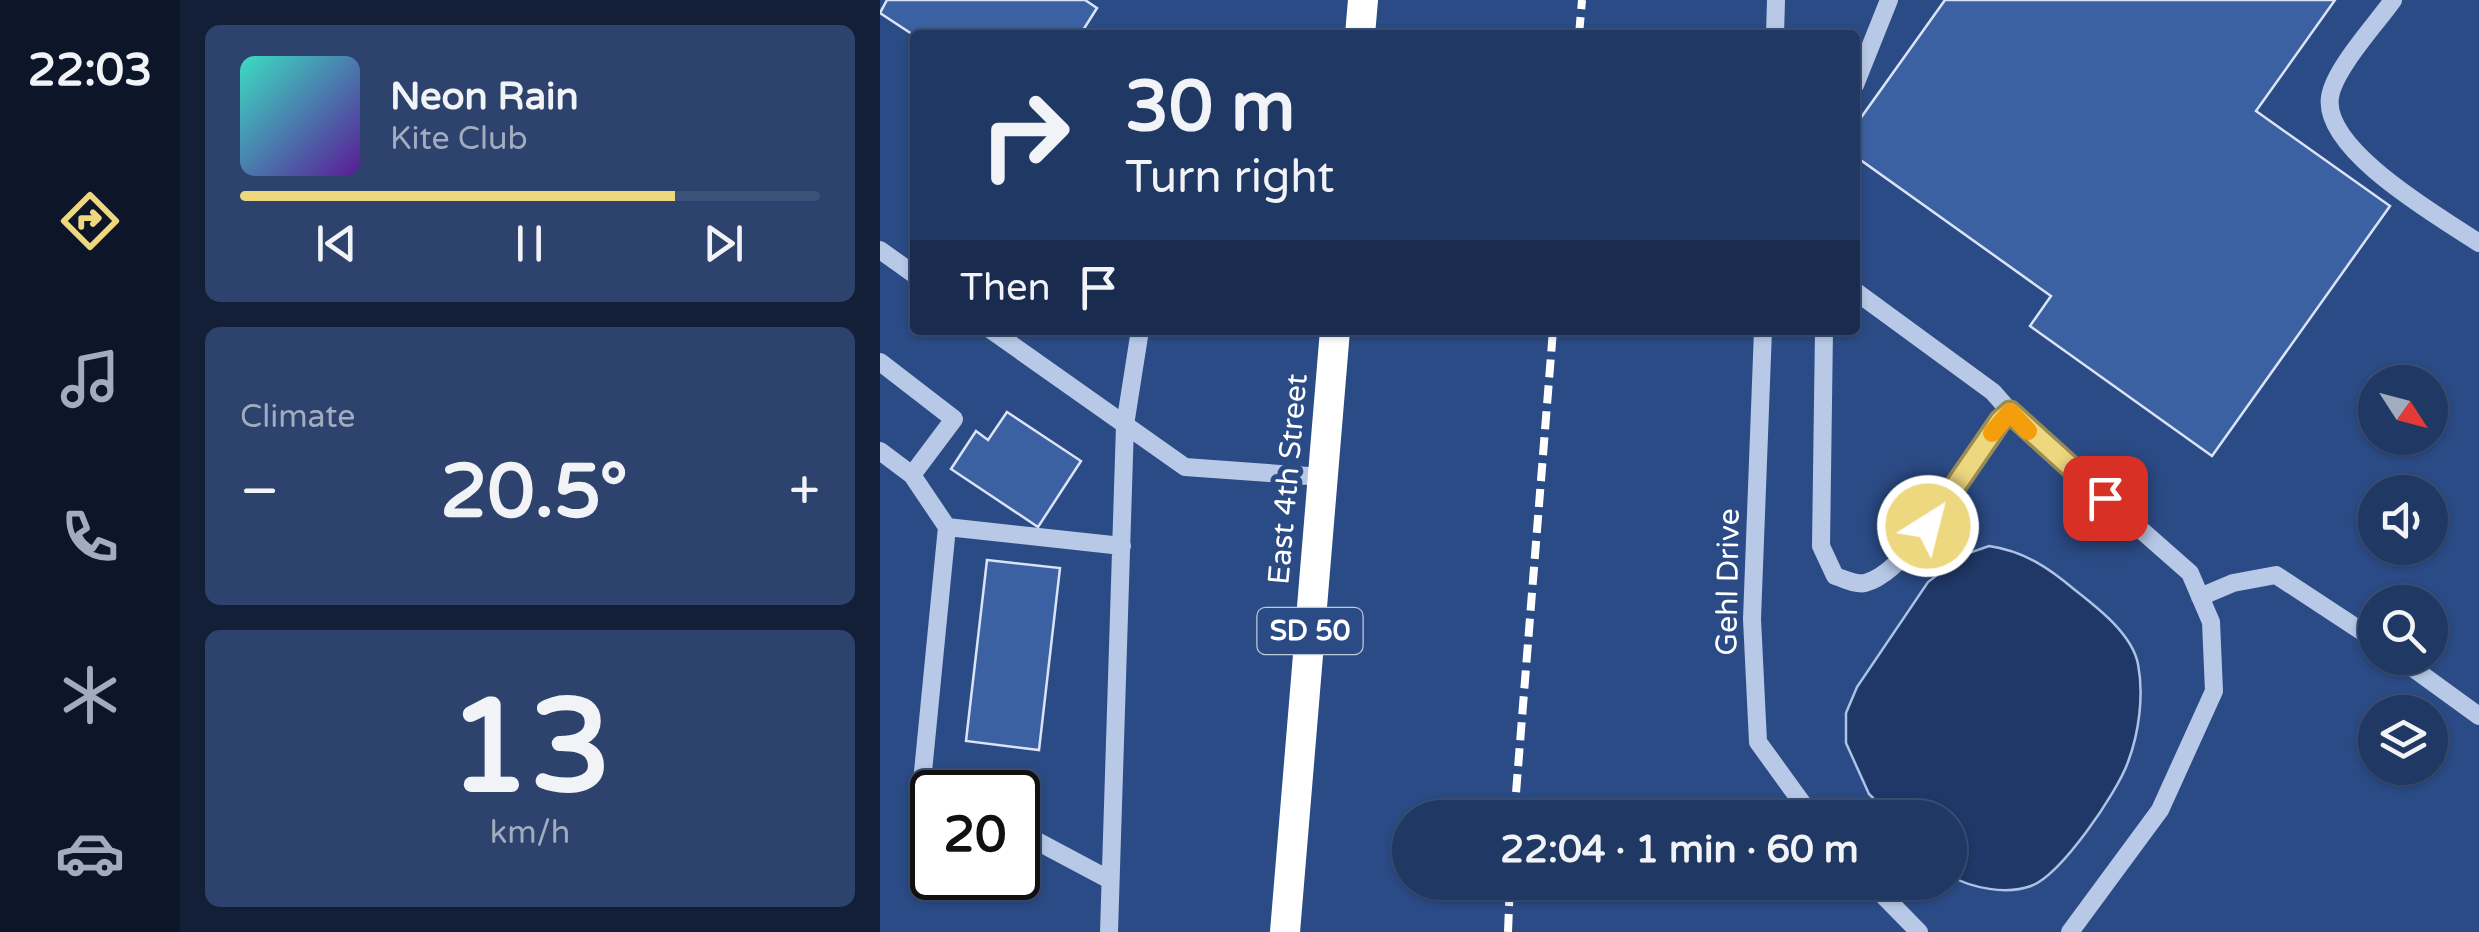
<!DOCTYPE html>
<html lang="en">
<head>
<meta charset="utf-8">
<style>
  :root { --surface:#203864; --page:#2d436d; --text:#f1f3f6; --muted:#a2acbf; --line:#3d5278; --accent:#edd77f }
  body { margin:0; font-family:"Varela Round",sans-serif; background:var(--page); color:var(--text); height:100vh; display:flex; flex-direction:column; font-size:38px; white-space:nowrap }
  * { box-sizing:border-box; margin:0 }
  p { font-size:32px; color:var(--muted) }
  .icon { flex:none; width:55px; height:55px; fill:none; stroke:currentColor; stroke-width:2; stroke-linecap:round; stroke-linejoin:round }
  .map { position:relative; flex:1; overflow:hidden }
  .drawer { display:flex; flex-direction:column; gap:25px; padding:25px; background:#121f37; width:700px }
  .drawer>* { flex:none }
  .guide { position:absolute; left:30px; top:30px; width:950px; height:305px; border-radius:10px; box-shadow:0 2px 8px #0004,0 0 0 2px var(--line); background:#203864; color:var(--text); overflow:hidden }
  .needle { width:65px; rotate:126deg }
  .buttons { position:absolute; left:1478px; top:365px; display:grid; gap:20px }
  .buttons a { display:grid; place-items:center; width:90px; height:90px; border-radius:50%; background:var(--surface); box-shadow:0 2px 8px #0004,0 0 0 2px var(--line); font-size:50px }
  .speed { position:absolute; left:30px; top:770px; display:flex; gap:20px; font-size:50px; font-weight:700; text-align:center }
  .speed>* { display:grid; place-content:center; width:130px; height:130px; border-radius:50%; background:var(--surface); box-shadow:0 2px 8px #0004,0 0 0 2px var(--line); line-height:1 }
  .speed .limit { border:5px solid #111; border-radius:15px; background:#fff; color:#111 }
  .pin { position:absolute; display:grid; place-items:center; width:85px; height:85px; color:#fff; margin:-42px; border-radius:20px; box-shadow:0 5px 15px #0006 }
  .me { position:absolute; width:110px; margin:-55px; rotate:36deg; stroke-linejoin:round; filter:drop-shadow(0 0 8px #0008) }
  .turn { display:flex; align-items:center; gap:35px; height:210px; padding:0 50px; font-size:45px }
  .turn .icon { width:130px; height:130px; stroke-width:2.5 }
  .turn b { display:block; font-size:70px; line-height:85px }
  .then { display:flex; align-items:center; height:95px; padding:0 50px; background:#0003; gap:20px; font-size:38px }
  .big { font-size:75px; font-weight:700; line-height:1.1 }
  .drawer .card { flex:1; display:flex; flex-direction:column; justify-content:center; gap:15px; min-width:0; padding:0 35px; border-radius:15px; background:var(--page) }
  .drawer .dial { align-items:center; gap:0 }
  .dial b { font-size:130px; line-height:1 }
  .song { display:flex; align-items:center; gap:30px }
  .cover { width:120px; height:120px; border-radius:15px; background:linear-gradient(135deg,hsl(170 70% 55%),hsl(270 70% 35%)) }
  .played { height:10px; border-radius:5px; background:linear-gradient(90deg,var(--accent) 75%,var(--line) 75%) }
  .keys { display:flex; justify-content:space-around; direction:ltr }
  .heat { display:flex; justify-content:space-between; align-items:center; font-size:55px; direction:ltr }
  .trip { position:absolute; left:512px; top:800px; width:575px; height:100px; border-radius:50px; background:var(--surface); box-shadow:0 2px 8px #0004,0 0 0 2px var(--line); font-weight:700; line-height:100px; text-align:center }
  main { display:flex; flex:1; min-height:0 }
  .menu { display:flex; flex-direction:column; width:180px; justify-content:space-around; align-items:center; background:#0d1628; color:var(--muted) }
  .menu .icon { width:70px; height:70px }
  .menu .on { color:var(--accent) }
  .menu b { font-size:45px; color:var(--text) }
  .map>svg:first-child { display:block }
  .water { fill:#1f3867; stroke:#acc2e7; stroke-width:2.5 }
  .building { fill:#3c61a2; stroke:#dae4f6; stroke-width:2.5 }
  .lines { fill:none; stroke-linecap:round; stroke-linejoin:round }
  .minor { stroke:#b7c9e7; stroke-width:18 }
  .highway { stroke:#fff; stroke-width:30 }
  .rail { stroke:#fff; stroke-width:8; stroke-dasharray:18 8; stroke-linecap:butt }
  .route-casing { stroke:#9a8c53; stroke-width:25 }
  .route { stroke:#edd77f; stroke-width:18 }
  .slow { stroke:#f59e0b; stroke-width:18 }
  .labels { text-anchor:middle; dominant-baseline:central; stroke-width:10; stroke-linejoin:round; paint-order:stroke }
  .shield { fill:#2b4b86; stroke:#bfc9db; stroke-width:2.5 }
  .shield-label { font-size:28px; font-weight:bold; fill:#fff }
  .street-label { font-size:30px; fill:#fff; stroke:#2b4b86 }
</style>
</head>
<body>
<main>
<nav class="menu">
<b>22:03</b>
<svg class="icon on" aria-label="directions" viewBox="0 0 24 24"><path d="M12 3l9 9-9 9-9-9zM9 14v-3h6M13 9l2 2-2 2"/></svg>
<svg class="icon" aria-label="music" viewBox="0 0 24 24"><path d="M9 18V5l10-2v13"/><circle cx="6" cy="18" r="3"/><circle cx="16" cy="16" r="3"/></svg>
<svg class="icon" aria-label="phone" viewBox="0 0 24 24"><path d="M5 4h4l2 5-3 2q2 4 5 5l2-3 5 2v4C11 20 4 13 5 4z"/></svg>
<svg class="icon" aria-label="climate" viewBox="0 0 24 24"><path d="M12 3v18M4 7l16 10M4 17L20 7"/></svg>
<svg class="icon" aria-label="car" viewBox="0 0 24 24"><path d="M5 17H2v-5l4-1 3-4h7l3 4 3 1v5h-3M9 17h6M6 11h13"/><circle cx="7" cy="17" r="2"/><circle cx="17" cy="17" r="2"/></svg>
</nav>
<section class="drawer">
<div class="card">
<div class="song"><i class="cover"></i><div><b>Neon Rain</b><p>Kite Club</p></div></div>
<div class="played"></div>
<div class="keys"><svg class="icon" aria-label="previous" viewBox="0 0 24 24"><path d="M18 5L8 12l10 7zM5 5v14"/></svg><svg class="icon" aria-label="pause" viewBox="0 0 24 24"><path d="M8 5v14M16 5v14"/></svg><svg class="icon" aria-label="next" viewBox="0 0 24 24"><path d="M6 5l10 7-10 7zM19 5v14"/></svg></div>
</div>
<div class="card"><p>Climate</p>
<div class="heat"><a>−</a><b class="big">20.5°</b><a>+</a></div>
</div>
<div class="card dial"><b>13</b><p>km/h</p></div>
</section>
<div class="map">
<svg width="1599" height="932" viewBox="0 0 1599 932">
  <rect width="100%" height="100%" fill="#2b4b86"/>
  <path class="water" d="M1109 546C1144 551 1169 568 1195 590 1218 608 1252 634 1258 664 1264 695 1259 733 1248 762 1237 793 1181 875 1151 886 1126 895 1092 888 1070 876V818L1012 817 989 794 966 743V713L977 687 1048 582 1083 555Z"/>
  <path class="building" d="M7 0H205L217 8 200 35 35 36 0 13Z
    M1065 0H1455L1376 111 1510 206 1332 456 1150 326 1171 296 975 156V126Z
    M127 412 201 461 158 527 71 469 96 431 108 440Z
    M107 560 180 568 159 750 86 741Z"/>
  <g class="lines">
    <path class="minor" d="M1513 0C1497 23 1454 69 1450 97 1442 150 1560 217 1599 243
      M895 35 896 0
      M975 85 1009 0
      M0 250 35 275
      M975 291 1113 392 1141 424 1310 573 1331 622 1334 691 1280 810 1190 932
      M111 330 305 467 443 477
      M883 330 872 619 878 742 933 818
      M944 330 941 546 955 576C965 579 976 585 985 583 1029 573 1095 459 1120 421L1131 412
      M0 362 74 419 32 475 67 527 242 546
      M0 451 32 475
      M1320 597 1353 583 1396 575 1495 640
      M1519 658 1599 716
      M63 792 42 782 67 527
      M138 831 230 880
      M990 882 1039 932
      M229 932 245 425 260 330"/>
    <path class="highway" d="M480 35 483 0
      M405 932 455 330"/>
    <path class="rail" d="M699 35 702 0
      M634 818 673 330
      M628 932 630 882"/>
  </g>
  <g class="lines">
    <g class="route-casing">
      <path id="route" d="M1048 526 1120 421 1130 412 1225 498"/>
    </g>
    <use href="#route" class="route"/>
    <path class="slow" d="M1112 433 1130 412 1148 431"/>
  </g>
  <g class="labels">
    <rect class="shield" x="377.5" y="608" width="105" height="46" rx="8"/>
    <g class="shield-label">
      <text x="430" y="631">SD 50</text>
    </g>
    <g class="street-label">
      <text transform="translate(408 479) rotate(-85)">East 4th Street</text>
      <text transform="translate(848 582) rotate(-89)">Gehl Drive</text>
    </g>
  </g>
</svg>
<div class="buttons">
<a><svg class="needle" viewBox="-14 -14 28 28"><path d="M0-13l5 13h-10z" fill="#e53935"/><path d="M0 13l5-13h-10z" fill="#a2acbf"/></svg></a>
<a><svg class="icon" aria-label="sound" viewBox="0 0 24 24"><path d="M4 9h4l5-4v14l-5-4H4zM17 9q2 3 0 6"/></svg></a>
<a><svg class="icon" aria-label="search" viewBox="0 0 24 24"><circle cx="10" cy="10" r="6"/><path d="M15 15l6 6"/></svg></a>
<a><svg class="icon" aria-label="layers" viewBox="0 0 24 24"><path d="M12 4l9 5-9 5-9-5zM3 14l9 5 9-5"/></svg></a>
</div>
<div class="speed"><div class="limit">20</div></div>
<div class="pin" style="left:1225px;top:498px;background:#d93025"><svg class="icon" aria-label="arrive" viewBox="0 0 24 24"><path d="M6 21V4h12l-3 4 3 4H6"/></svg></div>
<svg class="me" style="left:1048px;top:526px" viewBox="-20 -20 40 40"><circle r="17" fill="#edd77f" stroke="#fff" stroke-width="3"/><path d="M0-11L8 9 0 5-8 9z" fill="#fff"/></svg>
<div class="trip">22:04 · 1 min · 60 m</div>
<div class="guide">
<div class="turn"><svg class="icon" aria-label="right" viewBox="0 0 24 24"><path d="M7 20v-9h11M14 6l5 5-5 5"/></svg><div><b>30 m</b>Turn right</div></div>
<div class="then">Then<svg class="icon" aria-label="arrive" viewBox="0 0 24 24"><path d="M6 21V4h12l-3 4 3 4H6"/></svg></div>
</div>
</div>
</main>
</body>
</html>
